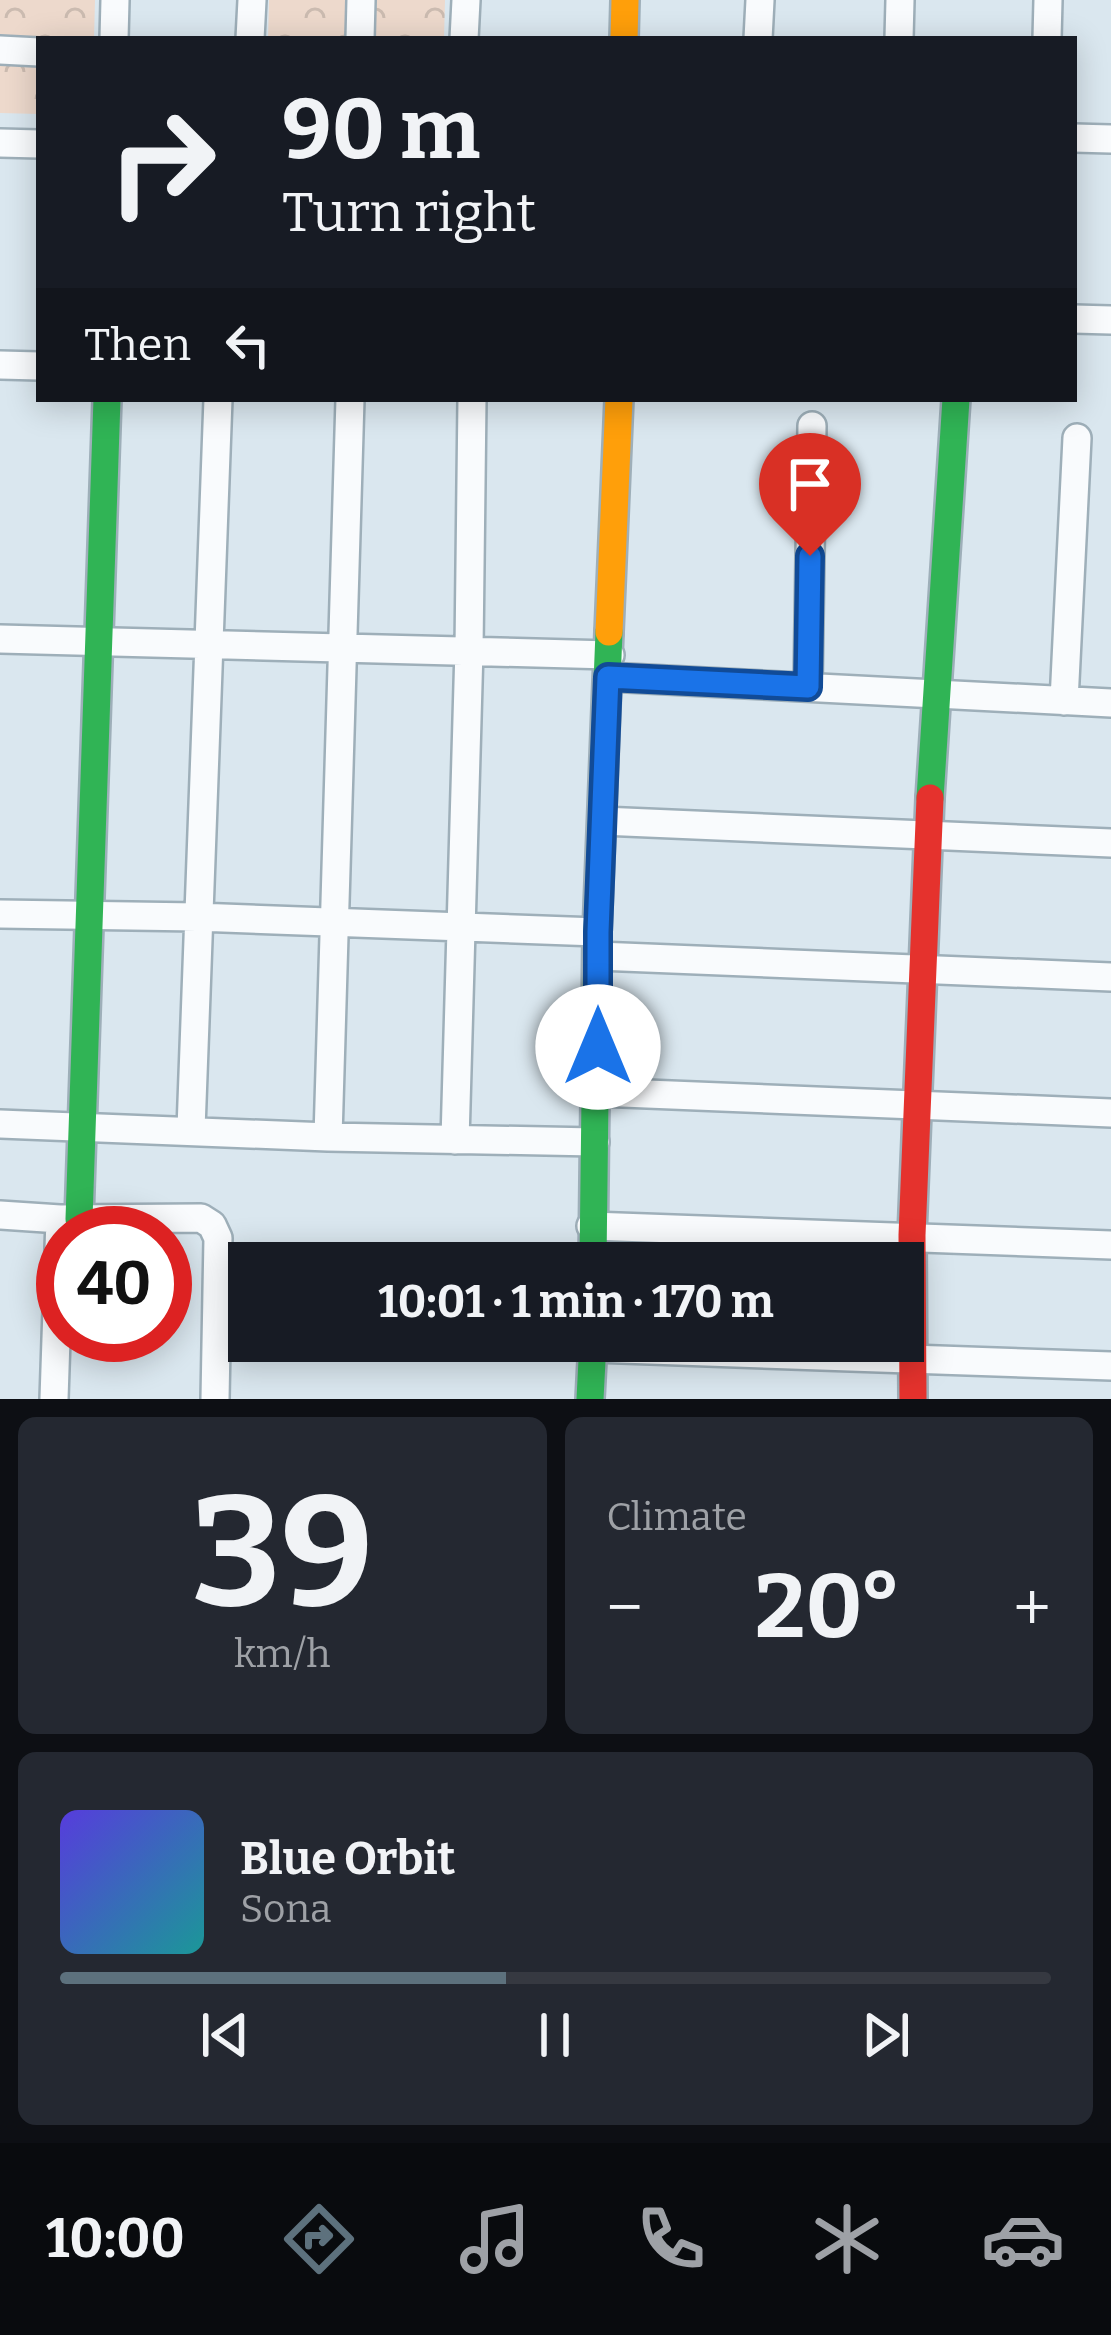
<!DOCTYPE html>
<html lang="en">
<head>
<meta charset="utf-8">
<style>
  :root { --surface:#171b24; --page:#242831; --text:#f1f3f6; --muted:#9ea1a6; --line:#363941; --accent:#5d717d }
  body { margin:0; font-family:Bitter,serif; background:var(--page); color:var(--text); height:100vh; display:flex; flex-direction:column; font-size:45px; white-space:nowrap }
  * { box-sizing:border-box; margin:0 }
  p { font-size:39px; color:var(--muted) }
  .icon { flex:none; width:66px; height:66px; fill:none; stroke:currentColor; stroke-width:2; stroke-linecap:round; stroke-linejoin:round }
  .map { position:relative; height:1399px; overflow:hidden }
  .sheet { display:flex; flex-direction:column; gap:18px; padding:18px; background:#0d0f14; flex:1 }
  .sheet>* { flex:none }
  .top-card { position:absolute; left:36px; top:36px; width:1041px; height:366px; border-radius:0px; box-shadow:0 6px 30px #0003; background:#171b24; color:var(--text); overflow:hidden }
  .speed { position:absolute; left:36px; top:1206px; display:flex; gap:24px; font-size:60px; font-weight:700; text-align:center }
  .speed>* { display:grid; place-content:center; width:156px; height:156px; border-radius:50%; background:var(--surface); box-shadow:0 6px 30px #0003; line-height:1 }
  .speed .limit { border:18px solid #d22; background:#fff; color:#111 }
  .pin { position:absolute; display:grid; place-items:center; width:102px; height:102px; color:#fff; margin:-123px -51px; border-radius:50% 50% 50% 0; rotate:-45deg; box-shadow:0 0 12px #0007 }
  .pin .icon { rotate:45deg }
  .me { position:absolute; width:132px; margin:-66px; rotate:0deg; stroke-linejoin:round; filter:drop-shadow(0 0 9px #0008) }
  .turn { display:flex; align-items:center; gap:42px; height:252px; padding:0 48px; font-size:54px }
  .turn .icon { width:156px; height:156px; stroke-width:2.5 }
  .turn b { display:block; font-size:84px; line-height:102px }
  .then { display:flex; align-items:center; height:114px; padding:0 48px; background:#0003; gap:24px; font-size:45px }
  .big { font-size:90px; font-weight:700; line-height:1.1 }
  .sheet .widget { flex:1; display:flex; flex-direction:column; justify-content:center; gap:18px; min-width:0; padding:0 42px; border-radius:18px; background:var(--page) }
  .sheet .dial { align-items:center; gap:0 }
  .dial b { font-size:156px; line-height:1 }
  .song { display:flex; align-items:center; gap:36px }
  .cover { width:144px; height:144px; border-radius:18px; background:linear-gradient(135deg,hsl(250 70% 55%),hsl(180 70% 35%)) }
  .played { height:12px; border-radius:6px; background:linear-gradient(90deg,var(--accent) 45%,var(--line) 45%) }
  .keys { display:flex; justify-content:space-around; direction:ltr }
  .heat { display:flex; justify-content:space-between; align-items:center; font-size:66px; direction:ltr }
  .sheet .tiles { flex:1; display:grid; gap:18px; grid-template-columns:1fr 1fr }
  .widget:last-child { grid-column:span 2 }
  .trip { position:absolute; left:228px; top:1242px; width:696px; height:120px; border-radius:0px; background:var(--surface); box-shadow:0 6px 30px #0003; font-weight:700; line-height:120px; text-align:center }
  .tabs { display:flex; height:192px; justify-content:space-around; align-items:center; background:#090b0e; color:var(--muted) }
  .tabs .icon { width:84px; height:84px }
  .tabs .selected { color:var(--accent) }
  .tabs b { font-size:54px; color:var(--text) }
  .map>svg:first-child { display:block }
  .park { fill:url(#park-crowns) }
  .lines { fill:none; stroke-linecap:round; stroke-linejoin:round }
  .street-casing { stroke:#9eafb9; stroke-width:32 }
  .fast-casing { stroke:#9eafb9; stroke-width:32 }
  .slow-casing { stroke:#9eafb9; stroke-width:32 }
  .jam-casing { stroke:#9eafb9; stroke-width:32 }
  .street { stroke:#f9fbfd; stroke-width:27 }
  .fast { stroke:#30b455; stroke-width:27 }
  .slow { stroke:#ff9f0a; stroke-width:27 }
  .jam { stroke:#e5322d; stroke-width:27 }
  .route-casing { stroke:#114b97; stroke-width:30 }
  .route { stroke:#1a73e8; stroke-width:21 }
</style>
</head>
<body>
<div class="map">
<svg width="1111" height="1399" viewBox="0 0 1111 1399">
  <defs>
    <pattern id="park-crowns" width="20" height="18" patternUnits="userSpaceOnUse" patternTransform="scale(3)"><rect width="20" height="18" fill="#edd9cc"/><path d="M2 6a3 3 0 1 1 6 0M12 15a3 3 0 1 1 6 0" fill="none" stroke="#cbbbb0"/></pattern>
  </defs>
  <rect width="100%" height="100%" fill="#dae7ef"/>
  <path class="park" d="M0 0H95L94 39H39V114L0 113Z
    M269 0H445L444 39H268Z"/>
  <g class="lines">
    <g class="street-casing">
      <path id="street" d="M114 39 115 0
        M250 39 252 0
        M360 39 361 0
        M464 39 466 0
        M758 39 760 0
        M899 39 900 0
        M1047 39 1048 0
        M0 50 39 52
        M1074 138 1111 139
        M0 143 39 144
        M1074 319 1111 320
        M0 365 39 366
        M0 639 610 655
        M608 677 1111 703
        M808 687 812 426
        M1064 701 1077 438
        M602 821 1111 843
        M0 914 197 917 597 932
        M598 956 1111 977
        M598 1092 1111 1113
        M0 1124 328 1137 595 1142
        M191 1129 218 399
        M328 1137 350 399
        M455 1140 469 649 472 399
        M0 1215 60 1219
        M591 1226 1111 1245
        M593 1348 1111 1366
        M54 1399 60 1219 201 1218 212 1225 218 1238 215 1399"/>
    </g>
    <g class="fast-casing">
      <path id="fast" d="M930 798 956 399
        M79 1219 107 399
        M593 1263 597 932 609 632
        M590 1399 593 1341"/>
    </g>
    <g class="slow-casing">
      <path id="slow" d="M624 39 625 0
        M609 632 619 399"/>
    </g>
    <g class="jam-casing">
      <path id="jam" d="M913 1399 912 1235 930 798"/>
    </g>
    <use href="#street" class="street"/>
    <use href="#fast" class="fast"/>
    <use href="#slow" class="slow"/>
    <use href="#jam" class="jam"/>
  </g>
  <g class="lines">
    <g class="route-casing">
      <path id="route" d="M598 1047V932L608 677 808 687 810 556"/>
    </g>
    <use href="#route" class="route"/>
  </g>
</svg>
<div class="speed"><div class="limit">40</div></div>
<div class="pin" style="left:810px;top:556px;background:#d93025"><svg class="icon" aria-label="arrive" viewBox="0 0 24 24"><path d="M6 21V4h12l-3 4 3 4H6"/></svg></div>
<svg class="me" style="left:598px;top:1047px" viewBox="-20 -20 40 40"><circle r="19" fill="#fff"/><path d="M0-13L10 11 0 6-10 11z" fill="#1a73e8"/></svg>
<div class="trip">10:01 · 1 min · 170 m</div>
<div class="top-card">
<div class="turn"><svg class="icon" aria-label="right" viewBox="0 0 24 24"><path d="M7 20v-9h11M14 6l5 5-5 5"/></svg><div><b>90 m</b>Turn right</div></div>
<div class="then">Then<svg class="icon" aria-label="left" viewBox="0 0 24 24"><path d="M17 20v-9H6M10 6l-5 5 5 5"/></svg></div>
</div>
</div>
<section class="sheet">
<div class="tiles">
<div class="widget dial"><b>39</b><p>km/h</p></div>
<div class="widget"><p>Climate</p>
<div class="heat"><a>−</a><b class="big">20°</b><a>+</a></div>
</div>
<div class="widget">
<div class="song"><i class="cover"></i><div><b>Blue Orbit</b><p>Sona</p></div></div>
<div class="played"></div>
<div class="keys"><svg class="icon" aria-label="previous" viewBox="0 0 24 24"><path d="M18 5L8 12l10 7zM5 5v14"/></svg><svg class="icon" aria-label="pause" viewBox="0 0 24 24"><path d="M8 5v14M16 5v14"/></svg><svg class="icon" aria-label="next" viewBox="0 0 24 24"><path d="M6 5l10 7-10 7zM19 5v14"/></svg></div>
</div>
</div>
</section>
<nav class="tabs">
<b>10:00</b>
<svg class="icon selected" aria-label="directions" viewBox="0 0 24 24"><path d="M12 3l9 9-9 9-9-9zM9 14v-3h6M13 9l2 2-2 2"/></svg>
<svg class="icon" aria-label="music" viewBox="0 0 24 24"><path d="M9 18V5l10-2v13"/><circle cx="6" cy="18" r="3"/><circle cx="16" cy="16" r="3"/></svg>
<svg class="icon" aria-label="phone" viewBox="0 0 24 24"><path d="M5 4h4l2 5-3 2q2 4 5 5l2-3 5 2v4C11 20 4 13 5 4z"/></svg>
<svg class="icon" aria-label="climate" viewBox="0 0 24 24"><path d="M12 3v18M4 7l16 10M4 17L20 7"/></svg>
<svg class="icon" aria-label="car" viewBox="0 0 24 24"><path d="M5 17H2v-5l4-1 3-4h7l3 4 3 1v5h-3M9 17h6M6 11h13"/><circle cx="7" cy="17" r="2"/><circle cx="17" cy="17" r="2"/></svg>
</nav>
</body>
</html>
